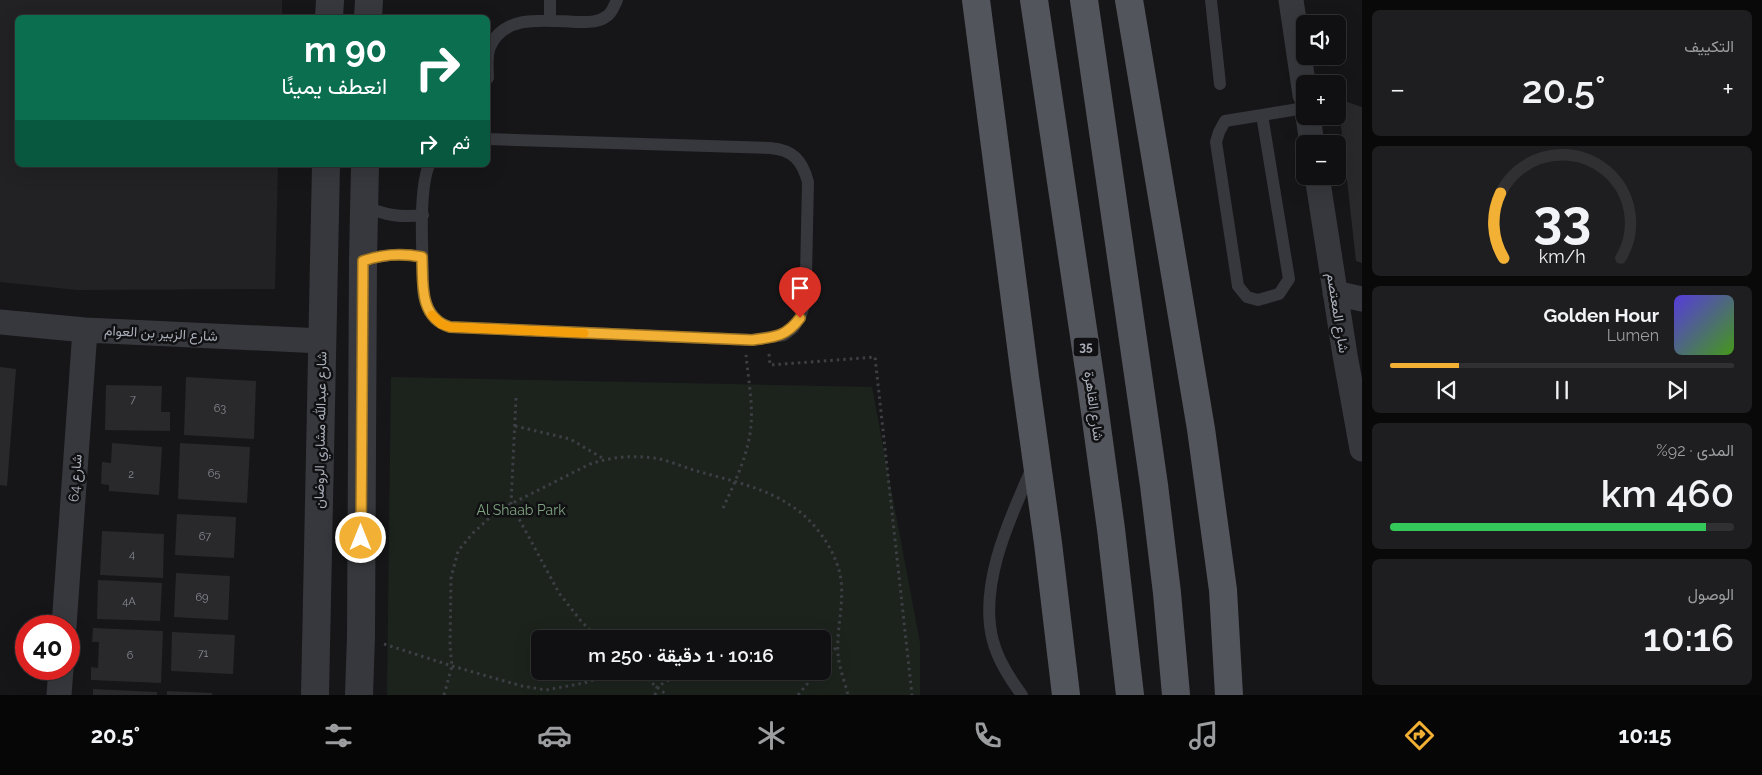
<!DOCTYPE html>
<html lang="ar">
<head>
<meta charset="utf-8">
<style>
  :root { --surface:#101012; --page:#1e1e20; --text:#f1f3f6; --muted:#9c9d9f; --line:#303032; --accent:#f2b134 }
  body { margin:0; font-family:Raleway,Vazirmatn,sans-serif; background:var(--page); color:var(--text); direction:rtl; height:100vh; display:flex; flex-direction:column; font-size:19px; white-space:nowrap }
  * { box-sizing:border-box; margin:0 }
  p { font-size:16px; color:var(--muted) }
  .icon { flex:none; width:28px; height:28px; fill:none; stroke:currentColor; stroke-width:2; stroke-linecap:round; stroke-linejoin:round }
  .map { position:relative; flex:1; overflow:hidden; direction:ltr }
  .sheet { display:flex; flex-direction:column; gap:10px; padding:10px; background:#09090a; width:400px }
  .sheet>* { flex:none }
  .guide { position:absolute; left:15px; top:15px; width:475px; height:152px; border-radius:8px; box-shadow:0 5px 20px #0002,0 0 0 1px var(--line); direction:rtl; background:#0b6e4f; color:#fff; overflow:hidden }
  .fabs { position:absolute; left:1296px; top:15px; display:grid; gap:10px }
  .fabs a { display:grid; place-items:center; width:50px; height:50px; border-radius:8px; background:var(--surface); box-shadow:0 5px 20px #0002,0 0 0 1px var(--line); font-size:25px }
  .speed { position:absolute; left:15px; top:615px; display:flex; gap:10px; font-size:25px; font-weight:700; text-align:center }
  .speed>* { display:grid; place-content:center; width:65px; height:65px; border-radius:50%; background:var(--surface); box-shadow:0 5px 20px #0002,0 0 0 1px var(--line); line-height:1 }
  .speed .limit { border:8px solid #d22; background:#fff; color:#111 }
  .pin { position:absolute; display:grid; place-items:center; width:42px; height:42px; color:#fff; margin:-51px -21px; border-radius:50% 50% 50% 0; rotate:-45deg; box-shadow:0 0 5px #0007 }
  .pin .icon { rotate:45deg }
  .me { position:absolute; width:55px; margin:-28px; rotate:0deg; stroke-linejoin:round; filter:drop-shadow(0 0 4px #0008) }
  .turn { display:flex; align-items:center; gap:18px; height:105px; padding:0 20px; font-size:22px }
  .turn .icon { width:65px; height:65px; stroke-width:2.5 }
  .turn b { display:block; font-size:35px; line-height:42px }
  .then { display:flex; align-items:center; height:48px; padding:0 20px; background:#0003; gap:10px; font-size:19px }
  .big { font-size:38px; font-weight:600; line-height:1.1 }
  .sheet .tile { flex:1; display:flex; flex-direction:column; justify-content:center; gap:8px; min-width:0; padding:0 18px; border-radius:8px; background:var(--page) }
  .sheet .dial { align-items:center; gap:0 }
  .dial svg { height:130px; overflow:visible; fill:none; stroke:var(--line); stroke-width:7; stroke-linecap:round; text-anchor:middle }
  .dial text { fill:var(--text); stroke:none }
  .song { display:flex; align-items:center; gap:15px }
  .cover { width:60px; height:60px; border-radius:8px; background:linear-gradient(135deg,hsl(250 70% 55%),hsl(100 70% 35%)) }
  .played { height:5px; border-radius:2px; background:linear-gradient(90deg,var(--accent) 20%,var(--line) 20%) }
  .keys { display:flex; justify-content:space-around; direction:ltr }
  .heat { display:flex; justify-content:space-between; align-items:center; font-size:28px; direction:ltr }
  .charge { height:8px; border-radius:4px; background:linear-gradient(90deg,#34c759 92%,var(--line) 0) }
  .trip { position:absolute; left:531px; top:630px; width:300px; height:50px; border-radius:8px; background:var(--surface); box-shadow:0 5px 20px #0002,0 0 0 1px var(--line); font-weight:600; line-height:50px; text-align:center; direction:rtl }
  .dock { display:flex; height:80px; justify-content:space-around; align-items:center; background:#060607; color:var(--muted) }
  .dock .icon { width:35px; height:35px }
  .dock .on { color:var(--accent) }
  .dock b { font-size:22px; color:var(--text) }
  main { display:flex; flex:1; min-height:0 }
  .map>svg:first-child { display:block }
  .built { fill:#222225 }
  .green { fill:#1c231d; fill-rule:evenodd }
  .building { fill:#29292c }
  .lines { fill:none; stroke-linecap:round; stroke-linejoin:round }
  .path { stroke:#3d3f44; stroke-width:3; stroke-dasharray:2.5 4; stroke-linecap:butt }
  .service { stroke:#37383d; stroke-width:12 }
  .minor { stroke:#37383d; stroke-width:25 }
  .tertiary { stroke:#37383d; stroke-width:28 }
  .primary { stroke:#53555c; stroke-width:28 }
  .route-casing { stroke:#9d7322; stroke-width:12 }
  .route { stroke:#f2b134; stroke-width:9 }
  .slow { stroke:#f59e0b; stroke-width:9 }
  .labels { text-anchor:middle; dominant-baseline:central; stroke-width:5; stroke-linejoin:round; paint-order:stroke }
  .number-label { font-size:11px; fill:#888b94 }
  .shield { fill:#111113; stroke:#7b7e86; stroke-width:1 }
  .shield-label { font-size:12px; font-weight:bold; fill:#a8adb8 }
  .street-label { font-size:14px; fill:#a8adb8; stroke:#111113 }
  .park-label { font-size:14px; fill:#7fa381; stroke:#111113 }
</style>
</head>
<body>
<main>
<section class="sheet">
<div class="tile"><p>التكييف</p>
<div class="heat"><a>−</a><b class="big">20.5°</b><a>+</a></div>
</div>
<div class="tile dial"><svg viewBox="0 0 100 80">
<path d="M14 69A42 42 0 1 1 86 69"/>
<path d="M14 69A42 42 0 0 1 12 29" stroke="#f2b134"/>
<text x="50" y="56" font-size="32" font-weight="700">33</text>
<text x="50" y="72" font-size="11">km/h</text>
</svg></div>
<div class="tile">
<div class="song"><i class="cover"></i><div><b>Golden Hour</b><p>Lumen</p></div></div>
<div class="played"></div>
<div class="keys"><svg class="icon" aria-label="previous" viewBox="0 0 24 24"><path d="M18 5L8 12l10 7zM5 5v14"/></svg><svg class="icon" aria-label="pause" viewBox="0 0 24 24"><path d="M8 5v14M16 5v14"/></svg><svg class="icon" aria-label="next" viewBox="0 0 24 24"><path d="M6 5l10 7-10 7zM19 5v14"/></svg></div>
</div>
<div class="tile"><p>المدى · 92%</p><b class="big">460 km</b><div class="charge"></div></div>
<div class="tile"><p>الوصول</p><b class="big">10:16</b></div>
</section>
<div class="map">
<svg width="1362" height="695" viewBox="0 0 1362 695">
  <rect width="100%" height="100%" fill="#161618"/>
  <path class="built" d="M0 0H282V17L18 18V165H278L275 289 77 290 0 282Z"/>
  <path class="green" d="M391 377 872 387 920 643V695H387ZM540 639H822V671H540Z"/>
  <path class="building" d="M1338 99 1362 107V263L1356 261Z
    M0 367 16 369 7 486 0 485Z
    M186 377 256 381 254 439 184 435Z
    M106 385 162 386 161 412H170V431L105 430Z
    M112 443 162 447 159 495 109 491V485L101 484 102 462 111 463Z
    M180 443 250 447 247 503 178 499Z
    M177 514 236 517 234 558 175 555Z
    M102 531 164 534 163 578 100 575Z
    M176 573 230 576 228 620 174 617Z
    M98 580 162 583 160 621 97 619Z
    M93 628 163 631 161 683 91 680V667L98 668 99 642H92Z
    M172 632 235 635 233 674 171 671Z
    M93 689 157 692V695H93Z
    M167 691 212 693V695H167Z"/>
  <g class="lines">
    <path class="path" d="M769 354 770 365 875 357 912 695
      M516 398 511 504 559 593 581 621 598 639
      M515 426 570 439 604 459
      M723 508C735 482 749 453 751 425 753 405 748 376 746 355
      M384 644 452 666 522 686 546 690 584 683 622 671
      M822 665 838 645
      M637 671 667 695
      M444 695 452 666 450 646 451 578 458 551 473 533 497 511 590 464C611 457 632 455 654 458 668 460 683 467 697 471 728 480 763 487 790 505 810 517 829 541 837 564 848 593 836 624 838 654 839 668 845 682 848 695
      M655 695 657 687 684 671
      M798 695 818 671"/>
    <path class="service" d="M550 0V21
      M1211 0 1220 84
      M488 78C488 68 486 56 490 47 504 13 548 21 577 22 587 22 598 23 607 16 612 13 614 6 617 0
      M1262 115 1289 279 1279 294 1258 300 1247 297 1238 286 1216 142 1219 132 1225 121 1305 108
      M429 165C419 189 422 245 423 273 423 282 422 292 425 300 429 313 437 323 450 327L752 340 784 335 793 328 800 318 803 308 806 275 808 182C802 160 793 150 770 148L488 139
      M364 206C384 215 401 218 423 215
      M363 261C383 254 401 253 422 257
      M1022 695C1010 679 998 660 993 641 978 585 1010 518 1032 468"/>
    <path class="minor" d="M1291 0 1305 95
      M1308 116 1312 144
      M1317 176 1345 355 1362 449
      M1335 293 1362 299
      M0 322 85 330 322 341
      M64 626 85 330
      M59 695 61 669"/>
    <path class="tertiary" d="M329 18 330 0
      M368 18 369 0
      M315 695 326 165
      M359 695 361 636 363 261 365 165"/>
    <path class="primary" d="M976 0 1025 377 1048 543 1066 695
      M1034 0 1091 383 1111 529 1130 695
      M1084 0 1154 485 1167 593 1176 695
      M1129 0 1201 429 1223 590 1229 695"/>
  </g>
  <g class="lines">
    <g class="route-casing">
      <path id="route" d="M361 538 363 261C383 254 401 253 422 257 423 283 419 318 450 327L752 340C774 337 786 337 800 318"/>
    </g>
    <use href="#route" class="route"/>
    <path class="slow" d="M432 315 441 324 450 327 584 333"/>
  </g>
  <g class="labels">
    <g class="number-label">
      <text x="133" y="399">7</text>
      <text x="220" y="408">63</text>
      <text x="214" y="473">65</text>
      <text x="131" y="474">2</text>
      <text x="205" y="536">67</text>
      <text x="132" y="554">4</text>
      <text x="202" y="597">69</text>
      <text x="129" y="601">4A</text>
      <text x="203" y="653">71</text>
      <text x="130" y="655">6</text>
    </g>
    <rect class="shield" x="1073.5" y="337.5" width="25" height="19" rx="4"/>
    <g class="shield-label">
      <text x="1086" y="347">35</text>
    </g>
    <g class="street-label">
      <text transform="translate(1338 313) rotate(81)">شارع المعتصم</text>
      <text transform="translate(161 333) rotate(3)">شارع الزبير بن العوام</text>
      <text transform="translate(1094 406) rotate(82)">شارع القاهرة</text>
      <text transform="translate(320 430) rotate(-89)">شارع عبدالله مشاري الروضان</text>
      <text transform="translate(75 478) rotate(-86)">شارع 64</text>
    </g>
    <g class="park-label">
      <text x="521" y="510">Al Shaab Park</text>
    </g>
  </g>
</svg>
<div class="fabs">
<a><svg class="icon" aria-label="sound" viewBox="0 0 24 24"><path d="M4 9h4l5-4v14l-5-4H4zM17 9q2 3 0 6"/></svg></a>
<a>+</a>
<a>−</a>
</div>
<div class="speed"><div class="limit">40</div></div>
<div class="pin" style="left:800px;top:318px;background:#d93025"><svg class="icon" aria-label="arrive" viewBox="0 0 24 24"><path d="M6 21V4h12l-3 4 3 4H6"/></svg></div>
<svg class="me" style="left:361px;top:538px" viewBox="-20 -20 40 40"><circle r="17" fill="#f2b134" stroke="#fff" stroke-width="3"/><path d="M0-11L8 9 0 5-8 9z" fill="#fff"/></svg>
<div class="trip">10:16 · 1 دقيقة · 250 m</div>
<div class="guide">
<div class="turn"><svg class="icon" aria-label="right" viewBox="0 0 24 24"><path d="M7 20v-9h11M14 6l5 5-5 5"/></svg><div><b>90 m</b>انعطف يمينًا</div></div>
<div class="then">ثم<svg class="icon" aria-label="right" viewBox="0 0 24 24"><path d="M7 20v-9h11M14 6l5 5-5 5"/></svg></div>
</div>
</div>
</main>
<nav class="dock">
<b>10:15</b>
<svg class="icon on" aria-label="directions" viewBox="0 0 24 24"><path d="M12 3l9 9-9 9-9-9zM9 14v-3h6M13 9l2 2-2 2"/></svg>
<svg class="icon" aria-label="music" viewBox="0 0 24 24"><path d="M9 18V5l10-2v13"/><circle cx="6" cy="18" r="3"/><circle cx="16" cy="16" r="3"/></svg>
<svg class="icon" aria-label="phone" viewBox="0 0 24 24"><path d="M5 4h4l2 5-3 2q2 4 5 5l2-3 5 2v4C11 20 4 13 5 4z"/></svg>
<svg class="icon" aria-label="climate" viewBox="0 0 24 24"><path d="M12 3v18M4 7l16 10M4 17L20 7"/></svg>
<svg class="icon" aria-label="car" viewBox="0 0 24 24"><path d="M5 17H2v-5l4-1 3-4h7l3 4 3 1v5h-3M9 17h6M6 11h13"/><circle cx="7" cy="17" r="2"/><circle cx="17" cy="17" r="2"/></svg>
<svg class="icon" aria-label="filters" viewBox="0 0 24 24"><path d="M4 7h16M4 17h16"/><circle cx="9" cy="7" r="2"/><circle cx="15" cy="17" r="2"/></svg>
<b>20.5°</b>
</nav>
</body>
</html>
